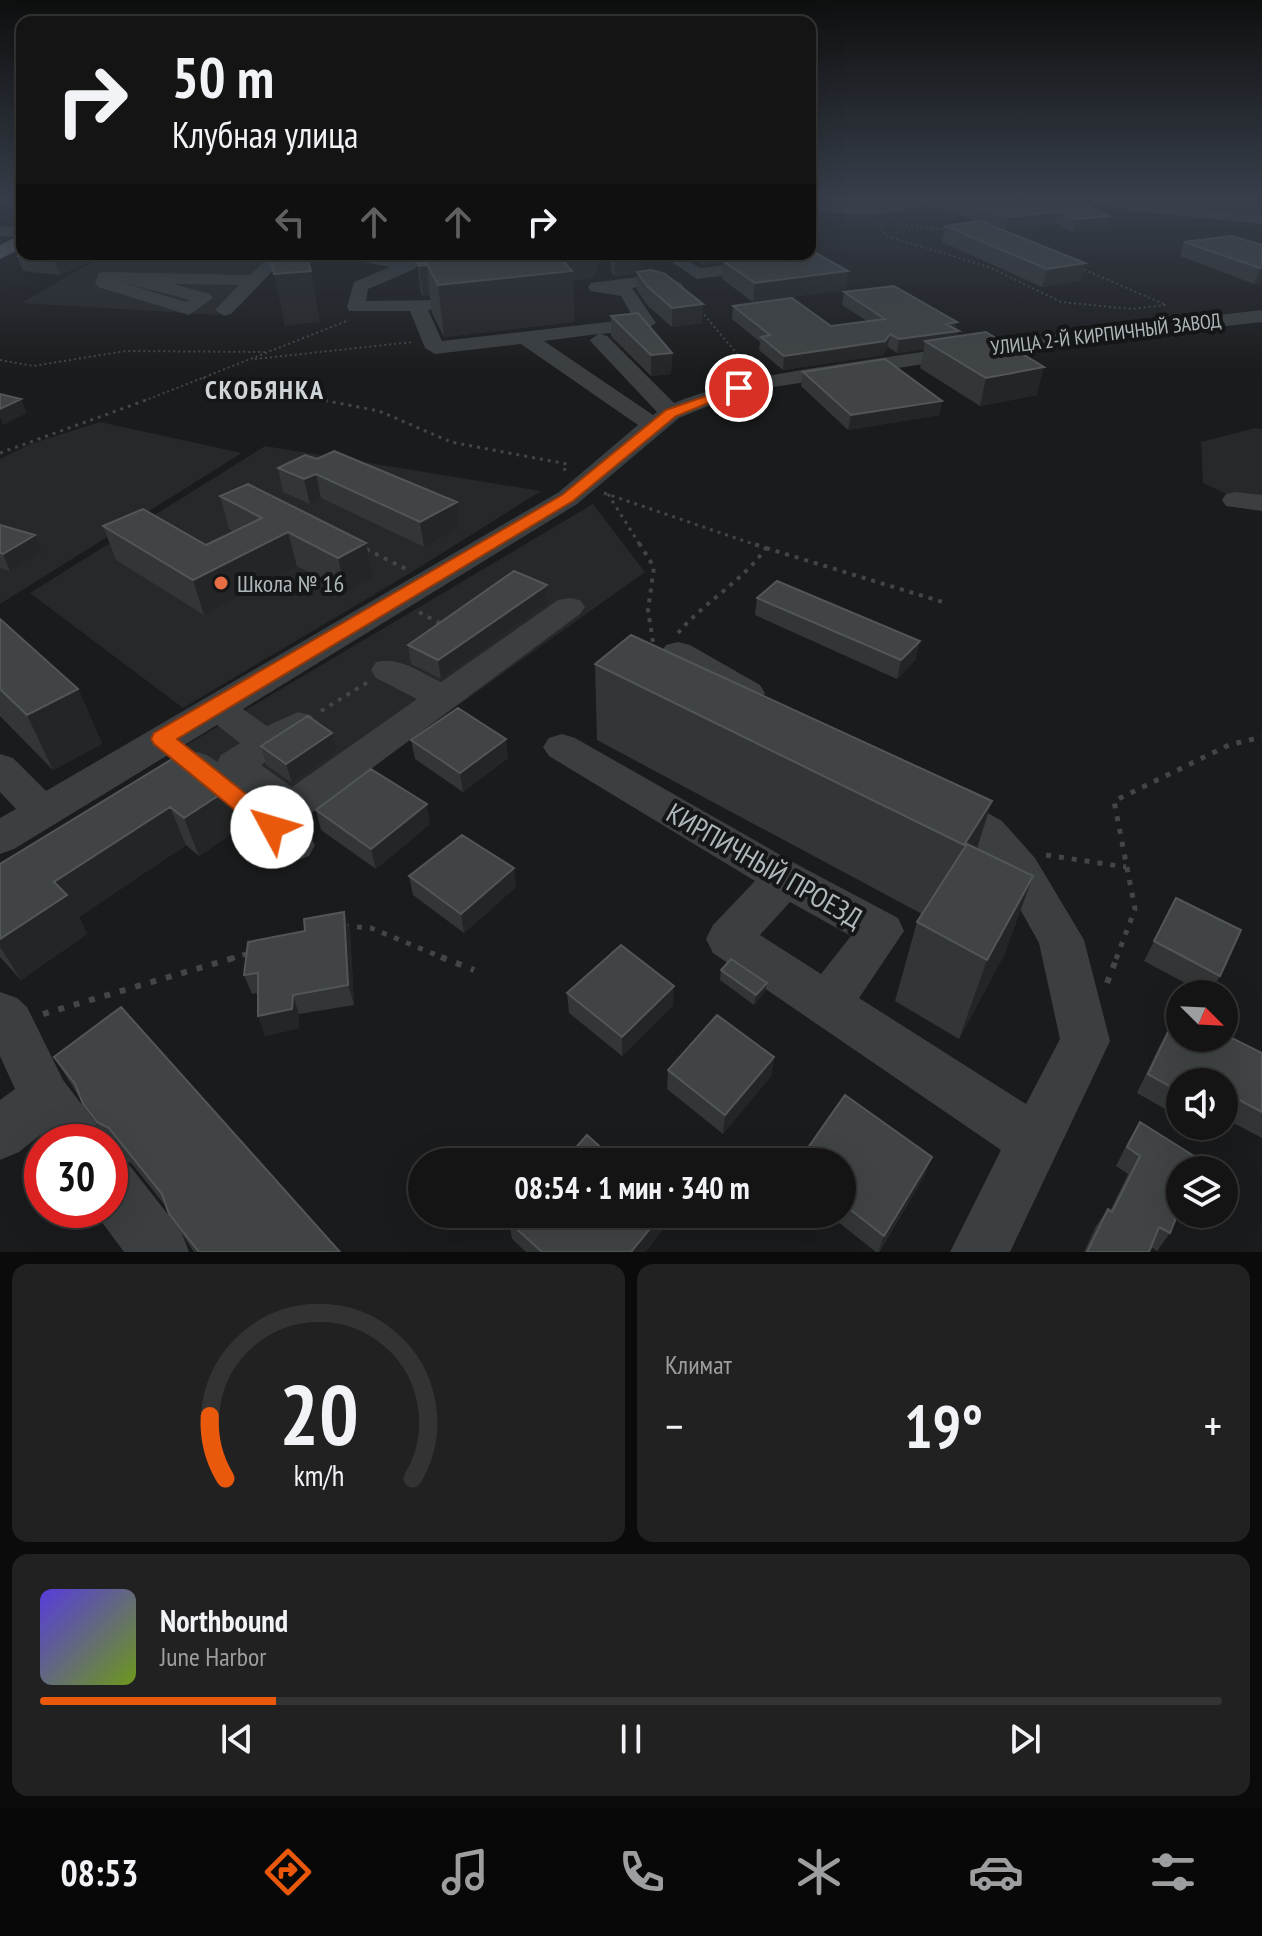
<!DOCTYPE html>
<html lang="ru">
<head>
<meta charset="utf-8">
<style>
  :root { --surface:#141415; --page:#212122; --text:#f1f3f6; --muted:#9d9ea0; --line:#333334; --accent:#ea580c }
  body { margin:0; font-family:"PT Sans Narrow",sans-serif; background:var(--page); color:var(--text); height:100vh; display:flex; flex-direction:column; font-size:30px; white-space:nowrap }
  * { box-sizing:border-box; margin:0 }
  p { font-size:26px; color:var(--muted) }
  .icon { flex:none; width:44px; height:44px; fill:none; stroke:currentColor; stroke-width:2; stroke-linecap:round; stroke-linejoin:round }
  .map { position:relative; height:1252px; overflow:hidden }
  .details { display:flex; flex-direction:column; gap:12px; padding:12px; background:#0b0b0c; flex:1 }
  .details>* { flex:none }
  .banner { position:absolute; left:16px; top:16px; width:800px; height:244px; border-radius:16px; box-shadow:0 8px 32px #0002,0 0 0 2px var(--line); background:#141415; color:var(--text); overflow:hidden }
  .needle { width:52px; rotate:114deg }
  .tools { position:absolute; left:1166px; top:980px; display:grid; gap:16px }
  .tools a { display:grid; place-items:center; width:72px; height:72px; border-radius:50%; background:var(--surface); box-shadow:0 8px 32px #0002,0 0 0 2px var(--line); font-size:40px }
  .speed { position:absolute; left:24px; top:1124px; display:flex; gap:16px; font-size:40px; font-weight:700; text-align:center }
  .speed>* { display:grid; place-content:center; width:104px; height:104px; border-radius:50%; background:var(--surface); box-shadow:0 8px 32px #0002,0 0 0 2px var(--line); line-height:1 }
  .speed .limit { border:12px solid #d22; background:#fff; color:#111 }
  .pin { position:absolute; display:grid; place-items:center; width:68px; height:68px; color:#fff; margin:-34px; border:4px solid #fff; border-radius:50%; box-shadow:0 2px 8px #0007 }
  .me { position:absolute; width:88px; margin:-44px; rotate:309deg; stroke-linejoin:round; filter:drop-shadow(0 0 6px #0008) }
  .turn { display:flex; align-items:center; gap:28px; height:168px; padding:0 24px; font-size:36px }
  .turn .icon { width:104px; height:104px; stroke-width:2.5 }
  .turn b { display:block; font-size:56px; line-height:68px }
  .lanes { display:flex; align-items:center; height:76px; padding:0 24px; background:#0003; justify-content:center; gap:40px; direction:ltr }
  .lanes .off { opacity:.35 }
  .big { font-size:60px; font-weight:700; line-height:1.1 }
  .details .widget { flex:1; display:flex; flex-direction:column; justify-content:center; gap:12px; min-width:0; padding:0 28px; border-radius:16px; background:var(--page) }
  .details .dial { align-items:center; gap:0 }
  .dial svg { height:208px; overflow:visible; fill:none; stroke:var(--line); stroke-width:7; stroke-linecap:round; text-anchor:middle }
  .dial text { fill:var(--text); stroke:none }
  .song { display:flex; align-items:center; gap:24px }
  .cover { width:96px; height:96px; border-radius:12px; background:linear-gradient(135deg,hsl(250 70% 55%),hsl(80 70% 35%)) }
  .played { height:8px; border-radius:4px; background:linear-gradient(90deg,var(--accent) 20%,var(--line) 20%) }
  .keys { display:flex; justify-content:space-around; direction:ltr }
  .heat { display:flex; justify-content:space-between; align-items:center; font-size:44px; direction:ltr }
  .details .tiles { flex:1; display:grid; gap:12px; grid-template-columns:1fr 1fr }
  .widget:last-child { grid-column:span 2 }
  .trip { position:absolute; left:408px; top:1148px; width:448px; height:80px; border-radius:40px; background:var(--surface); box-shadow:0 8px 32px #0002,0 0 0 2px var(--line); font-weight:700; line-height:80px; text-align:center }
  .dock { display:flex; height:128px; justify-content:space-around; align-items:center; background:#080808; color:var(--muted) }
  .dock .icon { width:56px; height:56px }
  .dock .selected { color:var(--accent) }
  .dock b { font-size:36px; color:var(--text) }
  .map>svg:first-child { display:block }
  .built { fill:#262829 }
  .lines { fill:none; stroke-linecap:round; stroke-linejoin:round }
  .path-far4 { stroke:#424648; stroke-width:2; stroke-dasharray:2 3; stroke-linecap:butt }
  .path-far3 { stroke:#424648; stroke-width:3; stroke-dasharray:3 5; stroke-linecap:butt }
  .path-far2 { stroke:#424648; stroke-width:4; stroke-dasharray:4 6; stroke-linecap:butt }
  .path-far1 { stroke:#424648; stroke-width:5; stroke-dasharray:5 8; stroke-linecap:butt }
  .path { stroke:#424648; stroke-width:6; stroke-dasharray:6 10; stroke-linecap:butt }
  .minor { fill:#3b3f41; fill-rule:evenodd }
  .major { fill:#585d60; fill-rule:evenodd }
  .wall { fill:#333637 }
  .shaded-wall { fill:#242526 }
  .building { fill:#404445; stroke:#525658; stroke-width:2 }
  .route { fill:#ea580c; stroke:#983908; stroke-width:2 }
  .poi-dot { fill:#e86e46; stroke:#151617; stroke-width:3 }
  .labels { text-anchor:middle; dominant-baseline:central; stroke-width:8; stroke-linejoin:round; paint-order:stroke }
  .far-street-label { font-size:20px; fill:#aeb7bb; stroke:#151617 }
  .poi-label { font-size:24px; fill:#aeb7bb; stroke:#151617; text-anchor:start }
  .far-district-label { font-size:26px; font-weight:bold; letter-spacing:2px; fill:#ced4d7; stroke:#151617 }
  .near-street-label { font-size:28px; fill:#aeb7bb; stroke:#151617 }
</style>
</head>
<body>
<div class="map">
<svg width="1262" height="1252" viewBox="0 0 1262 1252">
  <rect width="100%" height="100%" fill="#1a1b1c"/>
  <path class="built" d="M1090 199H1262V220L1206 217 1099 203Z
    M106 254H279L219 315 21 303Z
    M100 422 242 453 0 604V459L30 444Z
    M1255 428 1262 429V506L1248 504 1203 483 1201 442Z
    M265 446 541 491 412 572 183 708 30 593Z
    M593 504 645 572 313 809 273 819 185 746Z"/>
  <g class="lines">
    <path class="path-far4" d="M880 223 886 236 989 267 1061 302 1132 309 1166 305 1078 267
      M896 224 947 230
      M423 259 435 254
      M701 311 749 368
      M255 359 413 342
      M0 360 33 366 126 351 265 352
      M203 378 328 401
      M144 401 349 320"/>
    <path class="path-far3" d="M317 399 379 411 451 442 567 464 563 473
      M0 453 149 399
      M604 493 756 545
      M608 494 640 545"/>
    <path class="path-far2" d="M639 543 654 567 648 610 653 642
      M766 548 946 603
      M366 549 408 570
      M419 612 443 625
      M678 633C705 601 742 582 766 548L751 543
      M321 711 368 682"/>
    <path class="path-far1" d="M1046 855 1126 867
      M344 926 371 928 446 959
      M230 959 249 953
      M1116 959 1135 909 1114 801 1229 745 1262 737"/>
    <path class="path" d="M441 957 474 970
      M1107 983 1117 957
      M43 1014 237 957"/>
    <path class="minor" d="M0 199H8L1 203Z
      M908 199H932C904 220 844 215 810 210V202L868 206Z
      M1087 199 1262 216V224L1122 210Z
      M0 226 22 227V237L0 236Z
      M272 254H289L231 314 224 316 215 310 239 285 173 284 210 294 213 298 189 315 98 287 95 283 99 273 105 272 250 275ZM121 282 190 300 186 302Z
      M341 254H372L415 261 417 265 415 269 368 289 366 301 443 300 446 304 443 308 428 310 442 341 634 319 621 296 591 291 588 287 591 283 652 275 681 283 684 287 681 291 675 292 651 285 632 288 656 323 646 329 601 334 607 336 674 403C743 376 815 368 888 357 1012 338 1137 324 1262 310V322L1022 349 761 389 725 399 679 418 577 504 243 709 267 726 298 712 311 715 316 724 311 733 261 765 292 787 417 699 376 678 371 670 376 662C399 656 420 672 441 682L558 600 569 598 580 600 585 607 580 614 306 817 293 822 309 834 315 845 309 856 294 861 279 856 180 774 174 764 180 754C195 750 204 752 217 762L221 755 240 743 217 725 14 849 0 854V818L16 809 0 792V754L13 758 46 791 559 492 638 425 521 344 435 354 425 348 410 311H349L347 307 354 282 390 267 342 258ZM598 334 590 340 593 344 657 412 653 415 544 341Z
      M679 255 700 268 766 260 774 265 766 270 697 279 673 263 671 260 673 257Z
      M1235 492 1262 495V511L1226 506 1222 500 1226 494Z
      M678 642 690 645 760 685 765 693 760 701 748 704 736 701 666 659 661 652 666 645Z
      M562 734 575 738 800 866 898 918 904 931 859 998 1026 1104 1060 1039 1039 943 1005 882 974 843 933 820 927 809 933 798 947 794 961 798 1002 821 1035 858 1084 940 1110 1041 1010 1252H950L1001 1150 713 953 706 939 713 925 755 881 549 756 543 747 549 738ZM790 902 851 936 821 974 760 935Z
      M0 992 17 998 27 1007 63 1080 96 1123 104 1142H45L40 1135 19 1152 0 1160V1100L15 1089 0 1056Z
      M110 1158 130 1166 181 1231 189 1252H124L93 1210H110Z"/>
    <path class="major" d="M22 234V248L0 259V245Z"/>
  </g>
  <path class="wall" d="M832 199H890L868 203 832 200Z
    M929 199H1074L1107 229 1072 232 1056 223 1006 229 982 222 1080 281 1042 287 942 242 945 226 979 221 928 205Z
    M1105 199H1195L1193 206Z
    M1184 242 1262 245V282L1254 284 1180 256Z
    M505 254H601L594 278 573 280 574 322 444 337 432 313 430 296H423L421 293 417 263Z
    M611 254H641L640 271 702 323 672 327 648 306 637 290V273L615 276 611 272Z
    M697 254H810L848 271 845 290 753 302 722 279 723 262 703 265 697 260Z
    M17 256H102L60 275 23 271Z
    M844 292 955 329 959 331 957 336 1037 395 980 406 920 368 924 349 897 353 888 347 883 355 783 370 759 350 760 342 732 319 733 306 831 326 867 321 842 305Z
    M611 316 672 353 671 374 651 376 611 336Z
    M803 372 942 401 939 415 848 430 801 386Z
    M305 455 457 502 460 527 424 547 321 498 310 504 283 492 278 468Z
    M220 496 366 543 373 577 346 592 297 566 204 615 116 560 103 526 206 545 234 532 229 529Z
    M0 525 35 535 42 552 10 571 0 568Z
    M547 585 548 603 441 679 411 664 408 645Z
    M757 598 916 659 897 679 755 615Z
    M0 619 78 689 102 744 53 770 0 716Z
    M595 664 1033 876 1004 955 959 1039 895 1001 917 922 922 914 597 740Z
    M332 733 337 752 292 783 266 765 261 746Z
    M411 740 508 758 463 792 415 759Z
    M182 753 227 790 240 828 199 856 186 845 79 917 87 934 21 980 0 957V864Z
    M316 810 430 824 376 869 321 830Z
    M409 876 516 887 464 933 413 895Z
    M1176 898 1220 976 1210 994H1206L1144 961Z
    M344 912 350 931 354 1005 299 1014V1028L265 1036 258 993 252 994 244 975 305 931Z
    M721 970 767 983 765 992 754 1005 720 980Z
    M567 993 673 1005 622 1056 569 1013Z
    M1171 1026 1210 1049 1217 1038H1224L1262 1053V1138L1224 1118V1082H1180V1106L1174 1114 1137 1093 1160 1045Z
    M54 1057 340 1252H194L169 1214 167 1208 132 1164 121 1159 110 1145V1142L107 1141Z
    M774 1057 771 1076 723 1134 667 1089 668 1070Z
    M1140 1122 1180 1170 1170 1233 1157 1251 1151 1247 1149 1252H1084L1096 1226 1108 1209 1110 1211 1128 1174 1116 1166 1129 1140Z
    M842 1162 925 1175 879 1252H876L828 1214H842Z
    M516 1214H667L666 1226 645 1252H526L512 1239 509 1222Z"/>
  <path class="shaded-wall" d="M868 199H890L868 203Z
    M1059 211 1056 223 1006 229 1009 217Z
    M1110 216 1107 229 1072 232 1076 219Z
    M66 254H101L102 256 60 275 54 259Z
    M541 254H601L594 278 573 280 574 322 444 337 438 285Z
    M615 254H641L640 273 615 276Z
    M703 254H783L723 261V262L703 265Z
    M1085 263 1080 281 1042 287 1047 269Z
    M427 265 430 296H423L419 266Z
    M1260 268H1262V282L1254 284Z
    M311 271 320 322 285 326 274 274Z
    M848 271 845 290 753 302 755 283Z
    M703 304 702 323 672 327V308Z
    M957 322 955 331H959L956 344 925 341 924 349 897 353 899 339 946 324Z
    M890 334 888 347 883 355 783 370 784 356Z
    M672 353 671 374 651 376V355Z
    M1044 367 1037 395 980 406 986 378Z
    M21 399 27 413 3 425 0 417V409Z
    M942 401 939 415 848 430 851 415Z
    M316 474 321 498 310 504 304 479Z
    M457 502 460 527 424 547 420 522Z
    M288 532 297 566 204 615 193 580Z
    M35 535 42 552 10 571 3 554Z
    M366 543 373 577 346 592 338 558Z
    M547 585 548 603 441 679 438 660Z
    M920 641 916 659 897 679 901 660Z
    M78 689 102 744 53 770 27 715Z
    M332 733 337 752 292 783 286 764Z
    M506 739 508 758 463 792 460 773Z
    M227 790 240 828 199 856 184 818Z
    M992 801 967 880 940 924 964 845Z
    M427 804 430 824 376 869 371 849Z
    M170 807 186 845 79 917 87 934 21 980 0 947V939L54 882Z
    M514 868 516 887 464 933 461 914Z
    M1033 876 1004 955 959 1039 987 960Z
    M344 912 350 931 354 1005 348 985Z
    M767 983 765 992 754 1005 756 995Z
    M674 986 673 1005 622 1056V1037Z
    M293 995 299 1014V1028L265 1036 258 1016Z
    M774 1057 771 1076 723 1134 725 1115Z
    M932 1157 925 1175 878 1252 884 1236Z
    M662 1214H667L666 1226 645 1252H631Z"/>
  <path class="building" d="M949 199H1074L1110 216 1076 219 1059 211 1009 217Z
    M980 221 1085 263 1047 269 945 226Z
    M1232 236 1262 245V268H1260L1184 242Z
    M810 252H814L848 271 755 283 723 261 783 254H810Z
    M22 254H66L54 259 17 256Z
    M270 254H306L311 271 274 274Z
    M505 254H512L426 262 427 265 419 266 417 263Z
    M512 254H557L572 271 438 285 426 262Z
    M651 270 665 274 703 304 672 308 648 287 637 272Z
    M894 286 957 322 946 324 959 331 899 339 890 334 885 341 784 356 761 337 770 335 733 306 792 298 831 326 885 319 844 292Z
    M638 313 672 353 651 355 611 316Z
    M986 332 1044 367 986 378 925 341Z
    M885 359 942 401 851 415 803 372Z
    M0 394 21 399 0 409Z
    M334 451 457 502 420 522 316 474 304 479 278 468 305 455 317 459Z
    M248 484 366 543 338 558 288 532 193 580 103 526 143 509 206 545 262 518 220 496Z
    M0 525 35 535 3 554 0 553Z
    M514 571 547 585 438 660 408 645Z
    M777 581 920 641 901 660 757 598Z
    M0 619 78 689 27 715 0 689Z
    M631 635 992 801 964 845 595 664Z
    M458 708 506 739 460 773 411 740Z
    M308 716 332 733 286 764 261 746Z
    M182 753 227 790 184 818 170 807 54 882 67 895 0 939V864Z
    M371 769 427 804 371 849 316 810Z
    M462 835 514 868 461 914 409 876Z
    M967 844 1033 876 987 960 917 922Z
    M1176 898 1241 930 1220 976 1154 941Z
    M344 912 348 985 293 995 292 1009 258 1016V973L244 975 248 942 305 931 304 919Z
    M621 945 674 986 622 1037 567 993Z
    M731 959 767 983 756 995 721 970Z
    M121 1007 340 1252H199L169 1214 162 1194 109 1128 97 1122 83 1104 75 1084 54 1057Z
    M717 1015 774 1057 725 1115 668 1070Z
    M1171 1026 1180 1031V1038H1192L1214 1051 1218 1038H1224V1034L1262 1053V1112L1224 1092V1082H1205L1194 1077 1192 1082H1180V1092L1148 1074Z
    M845 1095 932 1157 884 1236 842 1203V1162H798Z
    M1140 1122 1213 1168 1212 1170H1180V1208L1170 1233 1159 1227 1149 1252H1087L1108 1209 1112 1212 1140 1156 1127 1147Z
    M587 1135 617 1162H563Z
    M516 1214H662L631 1252H542L509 1222Z"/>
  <linearGradient id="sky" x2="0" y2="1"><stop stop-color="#0e0f0f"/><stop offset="0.53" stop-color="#383f4b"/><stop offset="1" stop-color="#383f4b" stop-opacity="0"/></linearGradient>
  <rect width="1262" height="374" fill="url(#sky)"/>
  <path class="route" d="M735 386 745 388 676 416 573 501 177 739 280 821 283 827 280 833 272 836 263 833 154 744 151 739 154 733 562 495 666 410Z"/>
  <circle class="poi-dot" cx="221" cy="583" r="8"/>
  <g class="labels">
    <g class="far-street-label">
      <text transform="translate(1106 334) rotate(-7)">УЛИЦА 2-Й КИРПИЧНЫЙ ЗАВОД</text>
    </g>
    <g class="poi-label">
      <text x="237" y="583">Школа № 16</text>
    </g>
    <g class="far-district-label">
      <text x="265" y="389">СКОБЯНКА</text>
    </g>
    <g class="near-street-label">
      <text transform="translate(765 865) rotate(30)">КИРПИЧНЫЙ ПРОЕЗД</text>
    </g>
  </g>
</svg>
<div class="tools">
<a><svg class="needle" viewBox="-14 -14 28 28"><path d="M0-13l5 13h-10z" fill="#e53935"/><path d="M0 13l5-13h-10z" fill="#9d9ea0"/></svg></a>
<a><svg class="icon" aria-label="sound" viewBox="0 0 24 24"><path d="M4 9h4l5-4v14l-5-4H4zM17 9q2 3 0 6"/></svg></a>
<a><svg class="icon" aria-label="layers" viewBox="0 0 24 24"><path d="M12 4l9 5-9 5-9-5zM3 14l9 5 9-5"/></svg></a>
</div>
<div class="speed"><div class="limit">30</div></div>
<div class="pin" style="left:739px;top:388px;background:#d93025"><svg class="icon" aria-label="arrive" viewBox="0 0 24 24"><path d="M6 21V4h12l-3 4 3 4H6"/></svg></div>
<svg class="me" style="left:272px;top:827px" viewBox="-20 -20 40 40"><circle r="19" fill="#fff"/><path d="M0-13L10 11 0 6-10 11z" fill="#ea580c"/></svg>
<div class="trip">08:54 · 1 мин · 340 m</div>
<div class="banner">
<div class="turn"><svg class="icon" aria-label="right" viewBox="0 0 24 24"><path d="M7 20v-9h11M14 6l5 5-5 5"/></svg><div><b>50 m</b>Клубная улица</div></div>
<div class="lanes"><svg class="icon off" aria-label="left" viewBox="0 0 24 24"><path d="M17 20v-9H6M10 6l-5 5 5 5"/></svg><svg class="icon off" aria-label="ahead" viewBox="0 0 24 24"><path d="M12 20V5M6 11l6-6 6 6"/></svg><svg class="icon off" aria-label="ahead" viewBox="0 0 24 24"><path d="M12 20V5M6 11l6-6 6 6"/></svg><svg class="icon" aria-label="right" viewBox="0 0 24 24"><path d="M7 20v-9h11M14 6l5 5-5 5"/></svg></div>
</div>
</div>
<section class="details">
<div class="tiles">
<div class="widget dial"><svg viewBox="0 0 100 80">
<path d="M14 69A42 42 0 1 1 86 69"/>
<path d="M14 69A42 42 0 0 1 8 45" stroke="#ea580c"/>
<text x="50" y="56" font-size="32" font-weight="700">20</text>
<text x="50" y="72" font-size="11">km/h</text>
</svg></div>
<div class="widget"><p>Климат</p>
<div class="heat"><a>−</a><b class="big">19°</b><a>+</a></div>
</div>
<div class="widget">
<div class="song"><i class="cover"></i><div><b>Northbound</b><p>June Harbor</p></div></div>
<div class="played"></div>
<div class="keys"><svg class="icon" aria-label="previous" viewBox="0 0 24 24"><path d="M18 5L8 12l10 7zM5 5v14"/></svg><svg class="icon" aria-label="pause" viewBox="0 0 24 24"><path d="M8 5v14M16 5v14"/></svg><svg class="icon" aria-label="next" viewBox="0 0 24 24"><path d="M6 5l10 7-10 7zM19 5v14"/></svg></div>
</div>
</div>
</section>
<nav class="dock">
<b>08:53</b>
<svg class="icon selected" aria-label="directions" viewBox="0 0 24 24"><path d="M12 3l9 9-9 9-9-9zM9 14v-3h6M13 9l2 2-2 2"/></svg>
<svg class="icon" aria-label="music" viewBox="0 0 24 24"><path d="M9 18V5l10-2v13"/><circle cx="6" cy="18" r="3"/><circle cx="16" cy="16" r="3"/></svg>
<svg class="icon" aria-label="phone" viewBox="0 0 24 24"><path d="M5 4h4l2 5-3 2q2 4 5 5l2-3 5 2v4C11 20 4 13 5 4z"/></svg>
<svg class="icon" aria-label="climate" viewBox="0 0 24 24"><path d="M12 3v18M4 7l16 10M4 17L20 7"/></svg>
<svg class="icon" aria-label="car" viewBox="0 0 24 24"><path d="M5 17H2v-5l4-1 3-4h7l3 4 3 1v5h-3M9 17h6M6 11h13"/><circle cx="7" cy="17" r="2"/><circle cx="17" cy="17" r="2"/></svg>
<svg class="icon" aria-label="filters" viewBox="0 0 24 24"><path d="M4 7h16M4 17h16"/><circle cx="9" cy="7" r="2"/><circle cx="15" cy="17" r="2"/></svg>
</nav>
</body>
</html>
